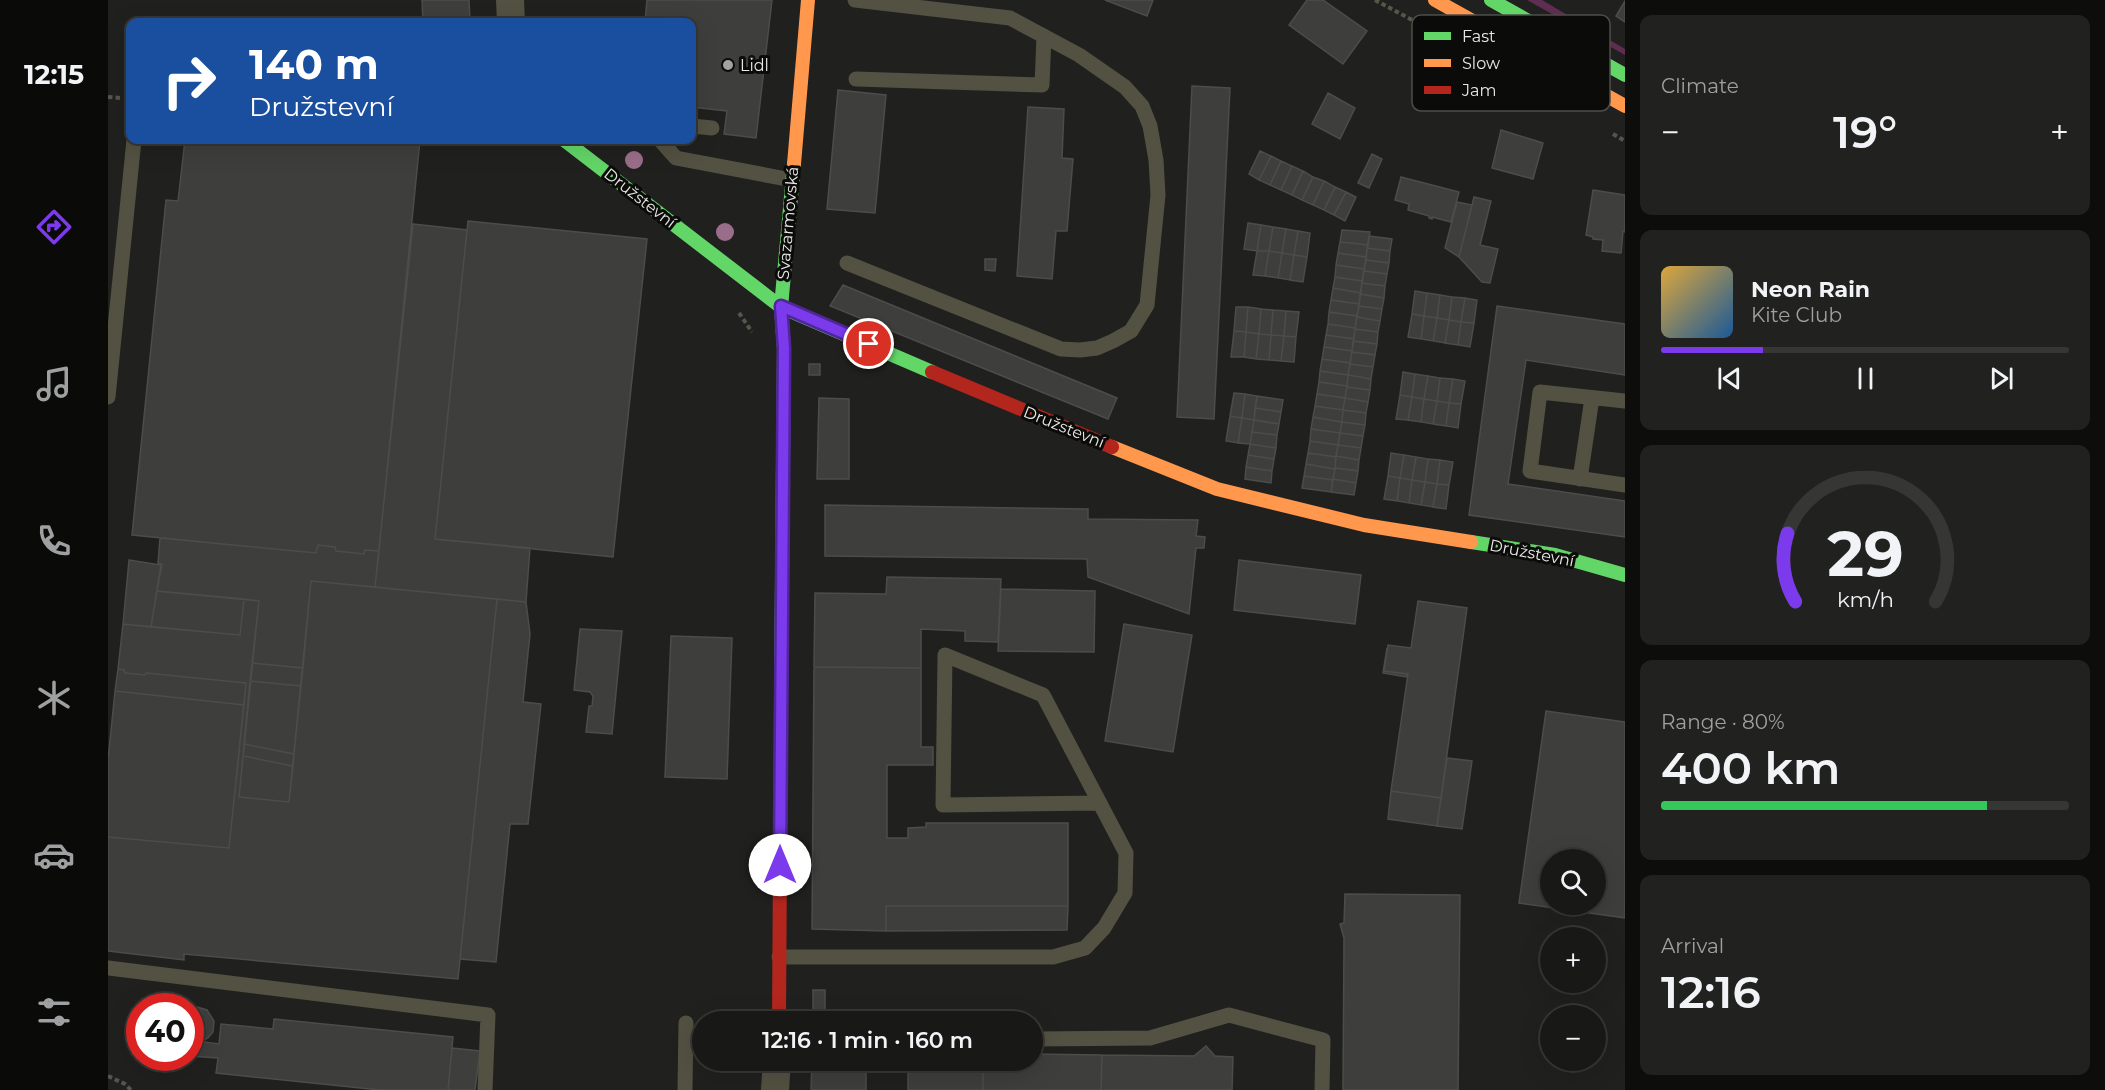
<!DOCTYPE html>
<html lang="en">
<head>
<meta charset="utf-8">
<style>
  :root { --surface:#181816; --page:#21211f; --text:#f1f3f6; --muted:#9fa0a1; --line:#363735; --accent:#7c3aed }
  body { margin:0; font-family:Montserrat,sans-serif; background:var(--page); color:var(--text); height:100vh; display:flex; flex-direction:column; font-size:22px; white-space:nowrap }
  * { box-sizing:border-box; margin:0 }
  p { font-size:20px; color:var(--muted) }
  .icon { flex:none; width:33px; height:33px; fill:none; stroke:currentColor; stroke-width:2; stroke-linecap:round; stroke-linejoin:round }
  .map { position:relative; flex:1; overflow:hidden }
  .sheet { display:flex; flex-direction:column; gap:15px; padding:15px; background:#0d0d0c; width:480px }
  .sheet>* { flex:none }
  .top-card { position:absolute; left:18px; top:18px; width:570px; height:126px; border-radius:12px; box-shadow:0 6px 24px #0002,0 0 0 2px var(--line); background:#1a4fa0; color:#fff; overflow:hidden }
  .fabs { position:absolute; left:1432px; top:849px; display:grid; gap:12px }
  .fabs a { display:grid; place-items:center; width:66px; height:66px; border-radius:50%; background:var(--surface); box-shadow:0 6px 24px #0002,0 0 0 2px var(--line); font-size:30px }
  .speed { position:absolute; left:18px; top:993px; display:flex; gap:12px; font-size:30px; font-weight:700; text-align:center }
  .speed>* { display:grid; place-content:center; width:78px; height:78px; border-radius:50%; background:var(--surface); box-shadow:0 6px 24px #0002,0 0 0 2px var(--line); line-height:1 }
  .speed .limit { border:9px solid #d22; background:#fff; color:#111 }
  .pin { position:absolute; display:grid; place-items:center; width:51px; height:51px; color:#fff; margin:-26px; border:3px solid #fff; border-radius:50%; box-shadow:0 2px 6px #0007 }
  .me { position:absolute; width:66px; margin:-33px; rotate:0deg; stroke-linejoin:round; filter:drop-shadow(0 0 4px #0008) }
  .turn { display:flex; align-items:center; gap:21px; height:126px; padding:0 24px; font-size:27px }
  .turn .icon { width:78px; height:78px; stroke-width:2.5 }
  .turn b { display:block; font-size:42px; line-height:51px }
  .big { font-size:45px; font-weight:600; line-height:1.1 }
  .sheet .tile { flex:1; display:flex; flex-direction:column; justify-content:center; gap:9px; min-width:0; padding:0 21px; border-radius:12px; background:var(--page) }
  .sheet .dial { align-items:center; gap:0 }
  .dial svg { height:156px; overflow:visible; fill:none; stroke:var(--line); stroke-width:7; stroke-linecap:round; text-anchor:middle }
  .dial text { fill:var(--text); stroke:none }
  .song { display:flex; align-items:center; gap:18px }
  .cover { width:72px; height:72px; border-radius:9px; background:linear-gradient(135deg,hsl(40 70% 55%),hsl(210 70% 35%)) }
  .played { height:6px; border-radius:3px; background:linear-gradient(90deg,var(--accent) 25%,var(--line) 25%) }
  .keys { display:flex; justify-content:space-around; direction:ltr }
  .heat { display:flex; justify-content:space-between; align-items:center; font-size:33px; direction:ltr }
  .charge { height:9px; border-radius:4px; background:linear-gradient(90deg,#34c759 80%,var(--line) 0) }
  .trip { position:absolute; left:584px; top:1011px; width:351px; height:60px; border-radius:30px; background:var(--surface); box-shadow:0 6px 24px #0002,0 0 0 2px var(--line); font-weight:600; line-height:60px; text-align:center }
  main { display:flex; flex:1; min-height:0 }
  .dock { display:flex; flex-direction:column; width:108px; justify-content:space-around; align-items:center; background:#0a0a09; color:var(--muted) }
  .dock .icon { width:42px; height:42px }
  .dock .on { color:var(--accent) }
  .dock b { font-size:27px; color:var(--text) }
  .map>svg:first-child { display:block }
  .green { fill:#5f2d51 }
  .building { fill:#3e3e3d; stroke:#4c4c4b; stroke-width:1.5; fill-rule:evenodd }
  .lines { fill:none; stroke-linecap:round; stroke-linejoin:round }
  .path { stroke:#56564b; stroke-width:4; stroke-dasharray:4.5 3; stroke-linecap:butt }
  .lane { stroke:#535141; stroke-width:15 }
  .street { stroke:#535141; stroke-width:28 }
  .fast { stroke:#63d668; stroke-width:14 }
  .slow { stroke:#ff974d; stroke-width:14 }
  .jam { stroke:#b3261e; stroke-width:14 }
  .tree { fill:#9a6e8a }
  .route-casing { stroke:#51269a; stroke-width:15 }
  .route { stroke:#7c3aed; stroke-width:10 }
  .poi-dot { fill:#a2a2a0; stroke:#0b0b09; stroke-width:2 }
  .labels { text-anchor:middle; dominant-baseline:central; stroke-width:6; stroke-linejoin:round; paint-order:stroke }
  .poi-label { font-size:16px; fill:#e8e8e6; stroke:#0b0b09; text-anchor:start }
  .street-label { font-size:16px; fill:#e8e8e6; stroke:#0b0b09 }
  .key { fill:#0b0b09; stroke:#4d4d4b; stroke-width:1.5 }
  .key-label { font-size:16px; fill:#e8e8e6 }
</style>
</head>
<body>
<main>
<nav class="dock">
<b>12:15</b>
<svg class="icon on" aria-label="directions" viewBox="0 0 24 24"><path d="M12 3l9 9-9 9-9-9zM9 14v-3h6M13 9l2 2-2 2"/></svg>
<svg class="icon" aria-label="music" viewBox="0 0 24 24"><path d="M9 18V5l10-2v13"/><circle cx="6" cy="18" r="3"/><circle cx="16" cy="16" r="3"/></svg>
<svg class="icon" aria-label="phone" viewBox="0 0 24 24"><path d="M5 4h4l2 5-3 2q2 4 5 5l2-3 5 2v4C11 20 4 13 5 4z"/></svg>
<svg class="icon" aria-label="climate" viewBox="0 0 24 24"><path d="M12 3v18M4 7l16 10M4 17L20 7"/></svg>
<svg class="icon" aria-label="car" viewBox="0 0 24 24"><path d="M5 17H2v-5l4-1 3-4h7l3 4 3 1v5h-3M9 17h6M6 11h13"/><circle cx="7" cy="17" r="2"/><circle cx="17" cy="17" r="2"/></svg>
<svg class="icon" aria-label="filters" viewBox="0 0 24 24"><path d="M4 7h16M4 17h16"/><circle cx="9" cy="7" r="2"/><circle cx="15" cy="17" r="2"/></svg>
</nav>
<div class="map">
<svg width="1517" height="1090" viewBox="0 0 1517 1090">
  <rect width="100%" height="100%" fill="#20201e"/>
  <path class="green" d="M1419 0H1434L1517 49V55Z"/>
  <path class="building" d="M314 0H361L362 22H315Z
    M539 0H664L648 138 616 134 619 111 584 107V22H537Z
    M997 0H1045L1039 16Z
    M1199 0H1215L1259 31 1235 64 1181 25Z
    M1517 1V22L1508 16Z
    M1084 86 1122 88 1106 419 1069 417Z
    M730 90 778 95 767 213 719 209Z
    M1220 93 1247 108 1232 139 1204 124Z
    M920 107 956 109 954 158 965 159 959 231H948L944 279 909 276Z
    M1393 130 1435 143 1425 179 1384 168Z
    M77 140H312L271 551 257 550 256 554 228 551 227 547 210 545 208 553 24 535 58 200 70 201Z
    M1152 151 1163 156 1151 180 1141 174Z
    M1264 154 1274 159 1261 188 1250 183Z
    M1163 156 1173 161 1162 185 1151 180Z
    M1173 161 1184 166 1173 190 1162 185Z
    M1184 166 1195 171 1184 195 1173 190Z
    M1195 171 1205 177 1194 200 1184 195Z
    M1205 177 1216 181 1205 205 1194 200Z
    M1293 177 1351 192 1343 222 1324 217V219L1321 218V216L1300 210 1301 204 1287 200Z
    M1216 181 1227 187 1216 210 1205 205Z
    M1227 187 1238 192 1226 215 1216 210Z
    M1485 190 1517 195V232L1515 231 1513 253 1494 251 1495 240 1485 239V237L1478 235Z
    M1238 192 1248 197 1237 221 1226 215Z
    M1366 197 1383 201 1372 245 1390 249 1382 283 1374 282 1351 257Z
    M1349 202 1364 205 1351 257 1337 248Z
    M360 221 539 239 505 557 327 539Z
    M1140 223 1153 225 1149 251 1136 249Z
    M305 224 359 230 327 539 422 548 418 602 267 587Z
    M1153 225 1165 227 1161 251H1149Z
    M1165 227 1178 229 1174 253 1161 251Z
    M1178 229 1190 231 1186 255 1174 253Z
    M1234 230 1262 232 1260 245 1232 242Z
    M1190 231 1202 233 1199 257 1186 255Z
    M1261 236 1284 239 1282 251 1259 248Z
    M1232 242 1260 245 1258 257 1230 253Z
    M1259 248 1282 251 1281 263 1258 260Z
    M1149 251H1161L1157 276 1145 275Z
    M1161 251 1174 253 1170 278 1157 276Z
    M1174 253 1186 255 1182 280 1170 278Z
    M1230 253 1258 257 1256 269 1228 265Z
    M1186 255 1199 257 1195 282 1182 280Z
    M877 259H888L887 271 877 270Z
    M1258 260 1281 263 1279 274 1256 271Z
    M1228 265 1256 269 1254 281 1227 277Z
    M1256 271 1279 274 1277 286 1254 283Z
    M1227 277 1254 281 1253 293 1225 288Z
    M1254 283 1277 286 1276 298 1252 294Z
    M735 285 1009 398 1000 419 722 306Z
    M1225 288 1253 293 1251 304 1223 300Z
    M1307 291 1319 293 1316 316 1304 314Z
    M1319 293 1332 295 1329 318 1316 316Z
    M1252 294 1276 298 1274 309 1251 306Z
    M1332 295 1344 297 1341 320 1329 318Z
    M1344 297 1357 298 1353 322 1341 320Z
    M1357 298 1369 300 1366 323 1353 322Z
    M1223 300 1251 304 1249 316 1221 312Z
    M1251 306 1274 309 1272 321 1249 317Z
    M1389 306 1517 324V375L1418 360 1400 484 1517 501V537L1361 515Z
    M1128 307H1140L1138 332 1126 331Z
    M1140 307 1153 309 1151 334 1138 332Z
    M1153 309 1165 310 1163 335 1151 334Z
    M1165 310 1178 311 1176 336 1163 335Z
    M1178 311 1191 312 1188 337 1176 336Z
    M1221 312 1249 316 1247 328 1220 324Z
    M1304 314 1316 316 1313 339 1300 337Z
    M1316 316 1329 318 1325 341 1313 339Z
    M1249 317 1272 321 1270 332 1247 329Z
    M1329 318 1341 320 1337 343 1325 341Z
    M1341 320 1353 322 1350 345 1337 343Z
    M1353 322 1366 323 1362 347 1350 345Z
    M1220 324 1247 328 1246 339 1218 335Z
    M1247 329 1270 332 1269 344 1245 341Z
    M1126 331 1138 332 1136 357H1123Z
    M1138 332 1151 334 1148 359 1136 357Z
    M1151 334 1163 335 1161 360 1148 359Z
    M1163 335 1176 336 1173 361 1161 360Z
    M1218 335 1246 339 1244 351 1216 347Z
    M1176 336 1188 337 1186 362 1173 361Z
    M1245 341 1269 344 1267 355 1244 352Z
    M1216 347 1244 351 1242 363 1214 359Z
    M1244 352 1267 355 1265 367 1242 364Z
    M1214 359 1242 363 1240 375 1212 371Z
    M701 364H712V375H701Z
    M1242 364 1265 367 1263 379 1240 375Z
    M1212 371 1240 375 1239 386 1211 382Z
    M1295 372 1307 374 1304 397 1292 395Z
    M1307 374 1320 376 1316 399 1304 397Z
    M1240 375 1263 379 1262 390 1239 387Z
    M1320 376 1332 378 1329 401 1316 399Z
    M1332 378 1345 379 1341 403 1329 401Z
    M1345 379 1357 381 1353 404 1341 403Z
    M1211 382 1239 386 1237 398 1209 394Z
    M1239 387 1262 390 1260 402 1237 398Z
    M1126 393 1137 394 1134 418 1122 416Z
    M1137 394 1149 396 1146 420 1134 418Z
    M1209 394 1237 398 1235 410 1207 406Z
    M1292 395 1304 397 1300 420 1288 419Z
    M1149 396 1175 400 1173 412 1147 408Z
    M1304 397 1316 399 1313 422 1300 420Z
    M711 398 741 399V479H709Z
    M1237 398 1260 402 1258 413 1235 410Z
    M1316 399 1329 401 1325 424 1313 422Z
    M1329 401 1341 403 1338 426 1325 424Z
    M1341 403 1353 404 1350 428 1338 426Z
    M1207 406 1235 410 1234 422 1205 417Z
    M1147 408 1173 412 1171 424 1146 420Z
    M1235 410 1258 413 1257 425 1234 422Z
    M1122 416 1134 418 1130 443 1118 441Z
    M1205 417 1234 422 1232 433 1203 429Z
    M1134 418 1146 420 1142 444 1130 443Z
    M1146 420 1171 424 1169 435 1144 432Z
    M1234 422 1257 425 1255 436 1232 433Z
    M1203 429 1232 433 1230 445 1202 441Z
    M1144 432 1169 435 1168 448 1142 444Z
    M1232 433 1255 436 1253 448 1230 445Z
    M1202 441 1230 445 1228 457 1200 453Z
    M1142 444 1168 448 1166 459 1140 455Z
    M1230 445 1253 448 1251 460 1228 456Z
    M1200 453 1228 457 1227 469 1198 464Z
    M1283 453 1296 455 1292 478 1280 476Z
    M1140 455 1166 459 1164 471 1138 467Z
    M1296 455 1308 457 1304 480 1292 478Z
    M1228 456 1251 460 1250 471 1227 468Z
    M1308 457 1320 459 1317 482 1304 480Z
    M1320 459 1332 460 1329 484 1317 482Z
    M1332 460 1345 462 1341 485 1329 484Z
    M1198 464 1227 469 1225 480 1196 476Z
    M1138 467 1164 471 1163 483 1137 479Z
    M1227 468 1250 471 1248 483 1225 479Z
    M1196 476 1225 480 1223 492 1194 488Z
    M1280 476 1292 478 1289 501 1276 499Z
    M1292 478 1304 480 1301 503 1289 501Z
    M1225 479 1248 483 1246 495 1223 492Z
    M1304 480 1317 482 1313 505 1301 503Z
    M1317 482 1329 484 1325 507 1313 505Z
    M1329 484 1341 485 1338 509 1325 507Z
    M717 505 980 509V519L1090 520 1088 536 1097 537 1096 548H1088L1081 614 980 577 979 559 717 556Z
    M52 538 208 553 210 545 227 547 228 551 256 554 257 550 271 551 267 587 203 581 195 668 144 663 151 601 49 591 54 564 50 563Z
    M21 560 53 565 43 627 15 624Z
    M1131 560 1253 575 1247 624 1126 610Z
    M779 577 893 579 890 642 857 641V631L813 629V668L706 667 707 593 778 594Z
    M203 581 389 599 350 979 76 954V960L0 951V837L121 848 138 683 38 673 37 675 17 673 16 670 10 669 15 624 132 635 136 599 151 601 131 797 181 802Z
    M893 589 987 591 986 652 890 651Z
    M49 591 136 599 132 635 43 627Z
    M389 599 418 602 422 634 415 702 433 704 420 824H402L388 962 352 959Z
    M1310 601 1359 608 1333 798 1283 791 1300 674 1276 671 1280 645 1303 648Z
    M1016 624 1084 635 1065 752 997 741Z
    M472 629 514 631 504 734 478 732 481 706H484L485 696 482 692 466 690Z
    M563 636 624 638 619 779 557 777Z
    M1279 648 1276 671 1299 674 1298 677 1275 673Z
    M144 663 195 668 193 686 142 681Z
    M706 667 813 668V747H825V765H779V838H800V828L818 827V823H960V906H778V931L704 929Z
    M10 669 16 670 17 673 37 675 38 673 138 683 136 705 7 691Z
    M142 681 193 686 186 754 136 744Z
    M7 691 136 705 121 848 0 837V760Z
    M1438 711 1517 722V918L1411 903ZM1443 860H1488V904H1443Z
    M136 744 186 754 185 766 135 756Z
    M135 756 185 766 181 802 131 797Z
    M1339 758 1364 761 1354 829 1329 826Z
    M1283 791 1333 798 1329 826 1280 819Z
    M1237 894 1352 895 1350 1090H1235L1236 938 1232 924 1236 923Z
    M778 906H960L959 930 778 931Z
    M705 990H717V1011L705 1010Z
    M89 1007 99 1010 106 1021 105 1032 100 1038 92 1042 82 1040V1008Z
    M166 1019 345 1037 340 1090H272L108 1073 110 1058 82 1056V1040L111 1044 113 1024 165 1029Z
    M1098 1046 1107 1056 1125 1057 1124 1090H993L994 1055 1086 1056Z
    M344 1048 372 1051 367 1090H340Z
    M924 1054 994 1055 993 1090H875V1060H924Z
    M704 1060H758V1090H703Z
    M800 1062 875 1063V1090H800Z"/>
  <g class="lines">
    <path class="path" d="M1267 0 1306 21
      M0 97 13 98
      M1505 134 1517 141
      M631 313 644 332
      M0 1076 17 1084 23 1090"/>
    <path class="lane" d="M748 79 934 85 936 36
      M584 126 604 128
      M552 140 568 158 684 180
      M739 263 953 349 972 350 989 348 1005 341 1023 331 1039 305 1050 195 1048 160 1042 126 1034 106 1017 87 971 55 902 18 747 0
      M0 397 26 140
      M1517 401 1432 392 1422 471 1517 485
      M1472 479 1484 398
      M671 957H945L977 948 996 928 1017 893 1018 853 935 695 837 655 835 805 992 803
      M0 968 380 1015 377 1090
      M924 1039 1042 1038 1121 1015 1215 1040 1214 1090
      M577 1090 578 1023"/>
    <path class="street" d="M402 0 403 22
      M667 1090 669 1060"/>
    <path class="fast" d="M1383 0 1517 75
      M456 140 673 307 824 372
      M1363 542 1447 555 1517 575
      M673 692 676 349 673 307 686 164"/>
    <path class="slow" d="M1327 0 1517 106
      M686 164 700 0
      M1004 447 1109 489 1256 525 1363 542"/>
    <path class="jam" d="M824 372 1004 447
      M671 1022 673 692"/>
  </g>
  <g class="tree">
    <circle cx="526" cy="160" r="9"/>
    <circle cx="617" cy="232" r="9"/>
  </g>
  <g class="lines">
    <g class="route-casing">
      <path id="route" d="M672 865 676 348 673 306 761 344"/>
    </g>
    <use href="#route" class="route"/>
  </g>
  <circle class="poi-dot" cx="620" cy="65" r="6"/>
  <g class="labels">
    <g class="poi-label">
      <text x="632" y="65">Lidl</text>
    </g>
    <g class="street-label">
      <text transform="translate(532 198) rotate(38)">Družstevní</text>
      <text transform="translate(680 223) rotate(-85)">Svazarmovská</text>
      <text transform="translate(956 427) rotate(22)">Družstevní</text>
      <text transform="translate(1424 553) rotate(11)">Družstevní</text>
    </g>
  </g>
  <rect x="1304" y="15" width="198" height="96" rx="9" class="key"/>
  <rect x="1316" y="32" width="27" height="8" fill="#63d668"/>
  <rect x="1316" y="59" width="27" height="8" fill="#ff974d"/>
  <rect x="1316" y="86" width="27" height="8" fill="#b3261e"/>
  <g class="key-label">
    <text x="1354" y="42">Fast</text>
    <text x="1354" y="69">Slow</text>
    <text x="1354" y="96">Jam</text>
  </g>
</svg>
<div class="fabs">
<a><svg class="icon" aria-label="search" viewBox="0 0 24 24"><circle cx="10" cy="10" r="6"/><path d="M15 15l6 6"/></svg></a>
<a>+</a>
<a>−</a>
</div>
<div class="speed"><div class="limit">40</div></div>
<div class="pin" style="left:761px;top:344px;background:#d93025"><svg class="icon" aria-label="arrive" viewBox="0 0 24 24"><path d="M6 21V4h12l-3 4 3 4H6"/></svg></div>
<svg class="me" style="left:672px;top:865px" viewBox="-20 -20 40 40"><circle r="19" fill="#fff"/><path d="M0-13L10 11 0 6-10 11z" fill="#7c3aed"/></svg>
<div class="trip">12:16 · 1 min · 160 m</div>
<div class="top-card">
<div class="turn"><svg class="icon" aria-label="right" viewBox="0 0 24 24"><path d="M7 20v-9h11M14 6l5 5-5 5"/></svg><div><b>140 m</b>Družstevní</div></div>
</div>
</div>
<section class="sheet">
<div class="tile"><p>Climate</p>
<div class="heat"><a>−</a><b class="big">19°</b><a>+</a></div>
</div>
<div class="tile">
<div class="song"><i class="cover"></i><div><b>Neon Rain</b><p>Kite Club</p></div></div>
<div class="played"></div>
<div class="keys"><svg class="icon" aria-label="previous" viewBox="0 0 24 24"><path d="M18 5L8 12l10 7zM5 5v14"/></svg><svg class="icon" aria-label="pause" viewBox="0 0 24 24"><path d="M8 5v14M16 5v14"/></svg><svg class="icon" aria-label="next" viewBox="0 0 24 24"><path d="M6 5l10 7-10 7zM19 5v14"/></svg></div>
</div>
<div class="tile dial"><svg viewBox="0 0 100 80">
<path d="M14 69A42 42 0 1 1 86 69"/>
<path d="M14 69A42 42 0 0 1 10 34" stroke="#7c3aed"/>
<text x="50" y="56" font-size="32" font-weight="700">29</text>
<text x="50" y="72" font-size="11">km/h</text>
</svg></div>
<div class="tile"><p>Range · 80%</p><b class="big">400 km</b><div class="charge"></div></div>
<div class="tile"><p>Arrival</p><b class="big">12:16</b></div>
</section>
</main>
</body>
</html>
